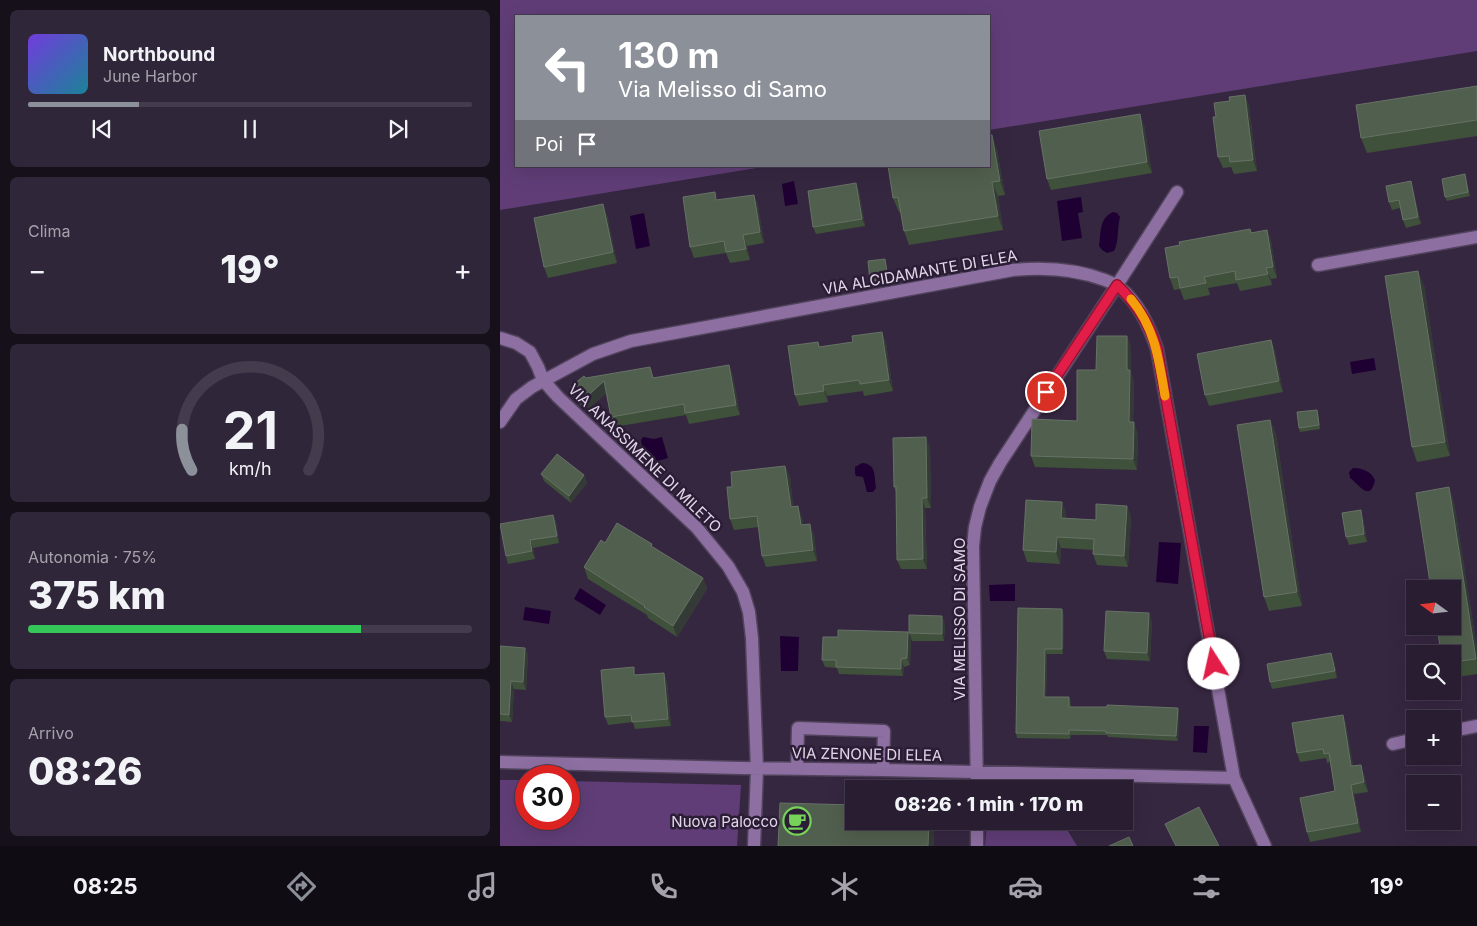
<!DOCTYPE html>
<html lang="it">
<head>
<meta charset="utf-8">
<style>
  :root { --surface:#281d31; --page:#302639; --text:#f1f3f6; --muted:#a5a2ab; --line:#443b4d; --accent:#8c9099 }
  body { margin:0; font-family:Inter,sans-serif; background:var(--page); color:var(--text); height:100vh; display:flex; flex-direction:column; font-size:19px; white-space:nowrap }
  * { box-sizing:border-box; margin:0 }
  p { font-size:16px; color:var(--muted) }
  .icon { flex:none; width:28px; height:28px; fill:none; stroke:currentColor; stroke-width:2; stroke-linecap:round; stroke-linejoin:round }
  .map { position:relative; flex:1; overflow:hidden }
  .details { display:flex; flex-direction:column; gap:10px; padding:10px; background:#16101b; width:500px }
  .details>* { flex:none }
  .guide { position:absolute; left:15px; top:15px; width:475px; height:152px; border-radius:0px; box-shadow:0 5px 20px #0002,0 0 0 1px var(--line); background:#8c9099; color:#fff; overflow:hidden }
  .needle { width:32px; rotate:285deg }
  .fabs { position:absolute; left:906px; top:580px; display:grid; gap:10px }
  .fabs a { display:grid; place-items:center; width:55px; height:55px; border-radius:0px; background:var(--surface); box-shadow:0 5px 20px #0002,0 0 0 1px var(--line); font-size:25px }
  .speed { position:absolute; left:15px; top:765px; display:flex; gap:10px; font-size:25px; font-weight:700; text-align:center }
  .speed>* { display:grid; place-content:center; width:65px; height:65px; border-radius:50%; background:var(--surface); box-shadow:0 5px 20px #0002,0 0 0 1px var(--line); line-height:1 }
  .speed .limit { border:8px solid #d22; background:#fff; color:#111 }
  .pin { position:absolute; display:grid; place-items:center; width:42px; height:42px; color:#fff; margin:-21px; border:2px solid #fff; border-radius:50%; box-shadow:0 1px 5px #0007 }
  .me { position:absolute; width:55px; margin:-28px; rotate:350deg; stroke-linejoin:round; filter:drop-shadow(0 0 4px #0008) }
  .turn { display:flex; align-items:center; gap:18px; height:105px; padding:0 20px; font-size:22px }
  .turn .icon { width:65px; height:65px; stroke-width:2.5 }
  .turn b { display:block; font-size:35px; line-height:42px }
  .then { display:flex; align-items:center; height:48px; padding:0 20px; background:#0003; gap:10px; font-size:19px }
  .big { font-size:38px; font-weight:800; line-height:1.1 }
  .details .tile { flex:1; display:flex; flex-direction:column; justify-content:center; gap:8px; min-width:0; padding:0 18px; border-radius:8px; background:var(--page) }
  .details .dial { align-items:center; gap:0 }
  .dial svg { height:130px; overflow:visible; fill:none; stroke:var(--line); stroke-width:7; stroke-linecap:round; text-anchor:middle }
  .dial text { fill:var(--text); stroke:none }
  .song { display:flex; align-items:center; gap:15px }
  .cover { width:60px; height:60px; border-radius:8px; background:linear-gradient(135deg,hsl(260 70% 55%),hsl(190 70% 35%)) }
  .played { height:5px; border-radius:2px; background:linear-gradient(90deg,var(--accent) 25%,var(--line) 25%) }
  .keys { display:flex; justify-content:space-around; direction:ltr }
  .heat { display:flex; justify-content:space-between; align-items:center; font-size:28px; direction:ltr }
  .charge { height:8px; border-radius:4px; background:linear-gradient(90deg,#34c759 75%,var(--line) 0) }
  .trip { position:absolute; left:345px; top:780px; width:288px; height:50px; border-radius:0px; background:var(--surface); box-shadow:0 5px 20px #0002,0 0 0 1px var(--line); font-weight:800; line-height:50px; text-align:center }
  .menu { display:flex; height:80px; justify-content:space-around; align-items:center; background:#100c14; color:var(--muted) }
  .menu .icon { width:35px; height:35px }
  .menu .selected { color:var(--accent) }
  .menu b { font-size:22px; color:var(--text) }
  main { display:flex; flex:1; min-height:0 }
  .map>svg:first-child { display:block }
  .green { fill:#603d77 }
  .water { fill:#1f0032 }
  .lines { fill:none; stroke-linecap:round; stroke-linejoin:round }
  .minor-casing { stroke:#51435c; stroke-width:15 }
  .minor { stroke:#8d6fa2; stroke-width:12 }
  .wall { fill:#3f513b }
  .shaded-wall { fill:#343a36 }
  .building { fill:#515f4e; stroke:#677266 }
  .route-casing { stroke:#92132f; stroke-width:12 }
  .route { stroke:#e11d48; stroke-width:9 }
  .slow { stroke:#f59e0b; stroke-width:9 }
  .labels { text-anchor:middle; dominant-baseline:central; stroke-width:5; stroke-linejoin:round; paint-order:stroke }
  .street-label { font-size:15px; fill:#e1d7e8; stroke:#2c1d36 }
  .poi-label { font-size:15px; fill:#e1d7e8; stroke:#2c1d36; text-anchor:end }
</style>
</head>
<body>
<main>
<section class="details">
<div class="tile">
<div class="song"><i class="cover"></i><div><b>Northbound</b><p>June Harbor</p></div></div>
<div class="played"></div>
<div class="keys"><svg class="icon" aria-label="previous" viewBox="0 0 24 24"><path d="M18 5L8 12l10 7zM5 5v14"/></svg><svg class="icon" aria-label="pause" viewBox="0 0 24 24"><path d="M8 5v14M16 5v14"/></svg><svg class="icon" aria-label="next" viewBox="0 0 24 24"><path d="M6 5l10 7-10 7zM19 5v14"/></svg></div>
</div>
<div class="tile"><p>Clima</p>
<div class="heat"><a>−</a><b class="big">19°</b><a>+</a></div>
</div>
<div class="tile dial"><svg viewBox="0 0 100 80">
<path d="M14 69A42 42 0 1 1 86 69"/>
<path d="M14 69A42 42 0 0 1 8 44" stroke="#8c9099"/>
<text x="50" y="56" font-size="32" font-weight="700">21</text>
<text x="50" y="72" font-size="11">km/h</text>
</svg></div>
<div class="tile"><p>Autonomia · 75%</p><b class="big">375 km</b><div class="charge"></div></div>
<div class="tile"><p>Arrivo</p><b class="big">08:26</b></div>
</section>
<div class="map">
<svg width="977" height="846" viewBox="0 0 977 846">
  <rect width="100%" height="100%" fill="#362741"/>
  <path class="green" d="M0 0H977V51L489 130V16H16V166H268L0 210Z
    M0 780H26V819H69V781L241 785 237 846H0Z
    M487 821H562L577 846H485Z"/>
  <path class="water" d="M294 181 298 204 285 206 282 184Z
    M581 197 583 212 578 213 582 238 562 241 557 201Z
    M613 212 617 213 620 217C617 228 619 242 614 251L607 253 602 250 599 246C601 233 599 218 613 212Z
    M144 213 150 246 136 249 130 216Z
    M874 358 876 370 852 374 850 362Z
    M143 437 154 439 162 437 168 458 158 461 155 460C150 452 141 450 141 440Z
    M362 463C377 464 374 476 376 488L373 492H367L363 477 356 476 355 474V467Z
    M853 468C862 468 871 471 875 480 870 504 858 483 850 478L849 472Z
    M659 542 681 543 678 584 656 582Z
    M515 584V601H490L489 585Z
    M80 588 106 605 100 615 74 599Z
    M25 607 51 611 49 624 23 620Z
    M280 636 299 637 298 671H281Z
    M694 726H709L707 753 693 752Z"/>
  <g class="lines">
    <g class="minor-casing">
      <path id="minor" d="M818 265 977 237
        M0 338 16 343 30 352 38 367 43 380 58 397 197 528 228 566 243 592 249 612 252 638 257 769 254 846
        M0 422 16 399 32 387 93 354 131 341 513 270C544 267 576 269 605 280 610 282 615 284 619 287 639 303 649 326 657 349L734 778 765 846
        M952 731 977 726
        M893 744 915 739
        M0 762 240 768 383 770 734 778
        M297 769 298 728 384 731 383 770
        M477 789 473 546 475 527 480 507 490 481 500 463 617 285 677 192
        M477 846V821"/>
    </g>
    <use href="#minor" class="minor"/>
  </g>
  <path class="wall" d="M977 86V136L867 153 861 138Z
    M745 95 749 106 757 171 734 174 731 167 723 168 718 157 716 117 730 101Z
    M644 125 652 173 551 190 547 179Z
    M497 149 505 195 498 196 503 230 409 245 404 231 401 212H399L393 198Z
    M965 174 970 196 947 201 945 197Z
    M356 183 359 191 365 226 316 234 313 227Z
    M913 189 921 224 906 228 903 220 900 208 892 210 889 202Z
    M254 195 258 206 264 243 247 246 250 260 230 263 226 253 194 258 190 247 218 200Z
    M107 215 117 263 48 278 44 267Z
    M750 229 752 233 767 230 771 241 777 278 771 279 772 285 740 291 737 283 708 288 710 295 684 300 680 289 674 290 670 278 680 245Z
    M385 259 386 263 389 283 372 285 370 281Z
    M924 285 950 456 917 462 912 447Z
    M382 332 386 343 393 391 364 396 363 391 327 396 328 402 299 406 295 395 318 342 320 347 353 342Z
    M627 336 631 348V373L634 382 633 422 638 434 637 470 535 467 531 456 577 421 596 370Z
    M771 340 775 351 783 392 709 406 705 395Z
    M229 365 233 376 240 415 189 424 186 415 114 427 111 417 106 393 86 411 74 398 70 387 86 378H154Z
    M817 410 818 413 820 429 800 432 799 428Z
    M770 420 776 434 802 606 769 611 764 597Z
    M430 447 431 508H425L427 569H401L397 560 396 492 394 487Z
    M285 466 290 477 293 507 302 517 303 524 314 535 317 561 266 567 262 556 259 527 234 530 230 519 232 487Z
    M41 474 84 475 87 483 71 503 44 481Z
    M562 502 566 513V518L596 520 627 506 631 517 628 567 597 565 593 554 594 550 561 548 560 564 527 562 523 550Z
    M954 502 977 648V674L952 678Z
    M53 515 56 522 59 543 33 548 35 559 8 564 6 556Z
    M863 518 867 542 849 545 846 537Z
    M105 543 152 547 203 578 207 589 177 637 148 618 147 615 88 579 84 567Z
    M518 608 564 614 563 654H547L546 697 571 702V707L678 708 679 713 678 741 608 737 607 735H571L570 739 517 738 516 733Z
    M652 621 650 661 607 659 604 651Z
    M445 623 444 641H412L409 633Z
    M408 632 411 640 410 665 404 667 403 676 339 674 337 668 325 667 322 660 338 637Z
    M0 646 25 648 28 655 26 690 14 689 12 722 0 721Z
    M834 660 837 678 772 689 770 682Z
    M137 675 167 681 171 726 135 729 133 722 108 725 105 717Z
    M843 715 846 724 853 766 864 774 868 792 854 794 861 832 810 842 807 832 835 791 830 762 827 763 826 758 800 762 797 753Z"/>
  <path class="shaded-wall" d="M745 95 749 106 757 171 753 160Z
    M640 114 644 125 652 173 647 162Z
    M492 135 497 149 505 195 500 181Z
    M911 181 913 189 921 224 918 217Z
    M492 182 498 196 503 230 498 216Z
    M356 183 359 191 365 226 362 219Z
    M254 195 258 206 264 243 260 232Z
    M103 204 107 215 117 263 113 252Z
    M767 230 771 241 777 278 773 267Z
    M243 235 247 246 250 260 246 249Z
    M766 268 771 279 772 285 768 274Z
    M918 271 924 285 950 456 945 442Z
    M382 332 386 343 393 391 389 380Z
    M627 336 631 348V373L634 382 633 433 629 422 627 370Z
    M771 340 775 351 783 392 779 381Z
    M229 365 233 376 240 415 236 405Z
    M104 381 108 392 86 411 82 401Z
    M323 385 327 396 328 402 324 391Z
    M770 420 776 434 802 606 797 592Z
    M634 422 638 434 637 470 633 459Z
    M426 437 430 447 431 508 427 498Z
    M285 466 290 477 295 518 291 507Z
    M84 475 87 483 71 503 69 496Z
    M949 487 954 502 977 648V662L976 659Z
    M422 498 425 508 427 569 423 559Z
    M562 502 566 513 565 529 561 518Z
    M298 506 302 517 305 536 301 525Z
    M627 506 631 517 628 567 624 556Z
    M861 510 863 518 867 542 864 534Z
    M53 515 56 522 59 543 57 536Z
    M310 524 314 535 317 561 313 550Z
    M557 537 561 548 560 564 556 552Z
    M30 540 33 548 35 559 32 551Z
    M203 578 207 589 177 637 173 626Z
    M562 609 564 614 563 654 562 649Z
    M649 613 652 621 650 661 647 653Z
    M442 616 445 623 444 641 442 634Z
    M408 632 411 640 410 665 407 658Z
    M25 648 28 655 26 690 23 682Z
    M545 649 547 654 546 702 544 697Z
    M831 653 834 660 837 678 835 671Z
    M401 659 404 667 403 676 401 669Z
    M164 673 167 681 171 726 168 719Z
    M11 681 14 689 12 722 9 715Z
    M569 697 571 702 570 712 569 707Z
    M678 708 679 713 678 741 676 736Z
    M843 715 846 724 855 776 851 766Z
    M861 765 864 774 868 792 864 782Z
    M851 785 854 794 861 832 858 823Z
    M429 821H434V846H428Z"/>
  <path class="building" d="M977 86V120L861 138 856 105Z
    M745 95 753 160 730 162 729 156 718 157 713 117H716L714 103 730 101 729 97Z
    M640 114 647 162 547 179 539 131Z
    M489 135H492L500 181 492 182 498 216 404 231 398 197 393 198 388 166H489Z
    M965 174 968 192 945 197 942 179Z
    M911 181 918 217 903 220 899 200 889 202 886 186Z
    M356 183 362 219 313 227 308 191Z
    M215 192 216 200 254 195 260 232 243 235 246 249 226 252 224 241 190 247 183 197Z
    M103 204 113 252 44 267 34 218Z
    M750 229 751 233 767 230 773 267 766 268 768 274 736 280 735 271 704 277 706 283 680 288 678 277 670 278 665 248 680 245 679 242Z
    M385 259 388 279 370 281 368 261Z
    M918 271 945 442 912 447 885 276Z
    M382 332 389 380 360 384 359 380 323 385 324 391 295 395 288 346 318 342 319 347 353 342 352 336Z
    M597 336H627V370H630L629 422H634L633 459 531 456 532 419 577 421V370H596Z
    M771 340 779 381 705 395 697 354Z
    M229 365 236 405 185 413 184 404 111 417 104 381 82 401 70 387 84 376 86 378 150 367 153 378Z
    M817 410 819 425 799 428 797 412Z
    M770 420 797 592 764 597 737 425Z
    M426 437 427 498H422L423 559 397 560 396 486 394 487 393 438Z
    M57 454 84 475 69 496 41 474Z
    M285 466 291 507 298 506 301 525 310 524 313 550 262 556 257 516 230 519 227 487H232L231 472Z
    M949 487 976 659 952 662V654H941L937 626H952V589H931L916 493Z
    M526 500 562 502 561 518 596 520V504L627 506 624 556 593 554 594 539 557 537 556 552 523 550Z
    M861 510 864 534 846 537 842 513Z
    M53 515 57 536 30 540 32 551 6 556 0 524Z
    M117 523 152 544 151 546 203 578 173 626 144 607 145 606 84 567 101 540 105 543Z
    M518 608 562 609V649H545L544 697H569V707H607V705L678 708 676 736 606 733V731L569 730V734L516 733Z
    M606 611 649 613 647 653 604 651Z
    M409 615 442 616V634L409 633Z
    M338 630 408 632 407 658 401 659V669L336 667V660H322L323 637H338Z
    M0 646 25 648 23 682 11 681 9 715 0 714Z
    M831 653 835 671 770 682 767 664Z
    M134 667V675L164 673 168 719 132 722 131 715 105 717 101 670Z
    M843 715 851 766 861 765 864 782 851 785 858 823 807 832 800 798 835 791 829 753 824 754 823 749 797 753 792 723Z
    M280 803 354 805V821H429L428 846H278Z
    M699 807 719 846H676L665 824Z
    M629 837 633 846H609Z"/>
  <g class="lines">
    <g class="route-casing">
      <path id="route" d="M546 392 617 285C637 304 649 323 657 349L714 664"/>
    </g>
    <use href="#route" class="route"/>
    <path class="slow" d="M631 299C655 328 659 360 665 396"/>
  </g>
  <defs>
    <g id="cafe-ring" transform="scale(1.4375)"><circle r="9.5" fill="#2c1d36" stroke="#76d25a" stroke-width="1.5"/><path d="M-5.5-4.5H6V0H3Q3 3.5 0 3.5H-2.5Q-5.5 3.5-5.5 0ZM3-3.2v2h1.7v-2ZM-6 4.5H4V6H-6Z" fill="#76d25a"/></g>
  </defs>
  <g fill-rule="evenodd">
    <use href="#cafe-ring" x="297" y="821"/>
  </g>
  <g class="labels">
    <g class="street-label">
      <text transform="translate(420 272) rotate(-10)">VIA ALCIDAMANTE DI ELEA</text>
      <text transform="translate(145 458) rotate(44)">VIA ANASSIMENE DI MILETO</text>
      <text transform="translate(459 619) rotate(-90)">VIA MELISSO DI SAMO</text>
      <text transform="translate(367 754) rotate(1)">VIA ZENONE DI ELEA</text>
    </g>
    <g class="poi-label">
      <text x="278" y="821">Nuova Palocco</text>
    </g>
  </g>
</svg>
<div class="fabs">
<a><svg class="needle" viewBox="-14 -14 28 28"><path d="M0-13l5 13h-10z" fill="#e53935"/><path d="M0 13l5-13h-10z" fill="#a5a2ab"/></svg></a>
<a><svg class="icon" aria-label="search" viewBox="0 0 24 24"><circle cx="10" cy="10" r="6"/><path d="M15 15l6 6"/></svg></a>
<a>+</a>
<a>−</a>
</div>
<div class="speed"><div class="limit">30</div></div>
<div class="pin" style="left:546px;top:392px;background:#d93025"><svg class="icon" aria-label="arrive" viewBox="0 0 24 24"><path d="M6 21V4h12l-3 4 3 4H6"/></svg></div>
<svg class="me" style="left:714px;top:664px" viewBox="-20 -20 40 40"><circle r="19" fill="#fff"/><path d="M0-13L10 11 0 6-10 11z" fill="#e11d48"/></svg>
<div class="trip">08:26 · 1 min · 170 m</div>
<div class="guide">
<div class="turn"><svg class="icon" aria-label="left" viewBox="0 0 24 24"><path d="M17 20v-9H6M10 6l-5 5 5 5"/></svg><div><b>130 m</b>Via Melisso di Samo</div></div>
<div class="then">Poi<svg class="icon" aria-label="arrive" viewBox="0 0 24 24"><path d="M6 21V4h12l-3 4 3 4H6"/></svg></div>
</div>
</div>
</main>
<nav class="menu">
<b>08:25</b>
<svg class="icon selected" aria-label="directions" viewBox="0 0 24 24"><path d="M12 3l9 9-9 9-9-9zM9 14v-3h6M13 9l2 2-2 2"/></svg>
<svg class="icon" aria-label="music" viewBox="0 0 24 24"><path d="M9 18V5l10-2v13"/><circle cx="6" cy="18" r="3"/><circle cx="16" cy="16" r="3"/></svg>
<svg class="icon" aria-label="phone" viewBox="0 0 24 24"><path d="M5 4h4l2 5-3 2q2 4 5 5l2-3 5 2v4C11 20 4 13 5 4z"/></svg>
<svg class="icon" aria-label="climate" viewBox="0 0 24 24"><path d="M12 3v18M4 7l16 10M4 17L20 7"/></svg>
<svg class="icon" aria-label="car" viewBox="0 0 24 24"><path d="M5 17H2v-5l4-1 3-4h7l3 4 3 1v5h-3M9 17h6M6 11h13"/><circle cx="7" cy="17" r="2"/><circle cx="17" cy="17" r="2"/></svg>
<svg class="icon" aria-label="filters" viewBox="0 0 24 24"><path d="M4 7h16M4 17h16"/><circle cx="9" cy="7" r="2"/><circle cx="15" cy="17" r="2"/></svg>
<b>19°</b>
</nav>
</body>
</html>
